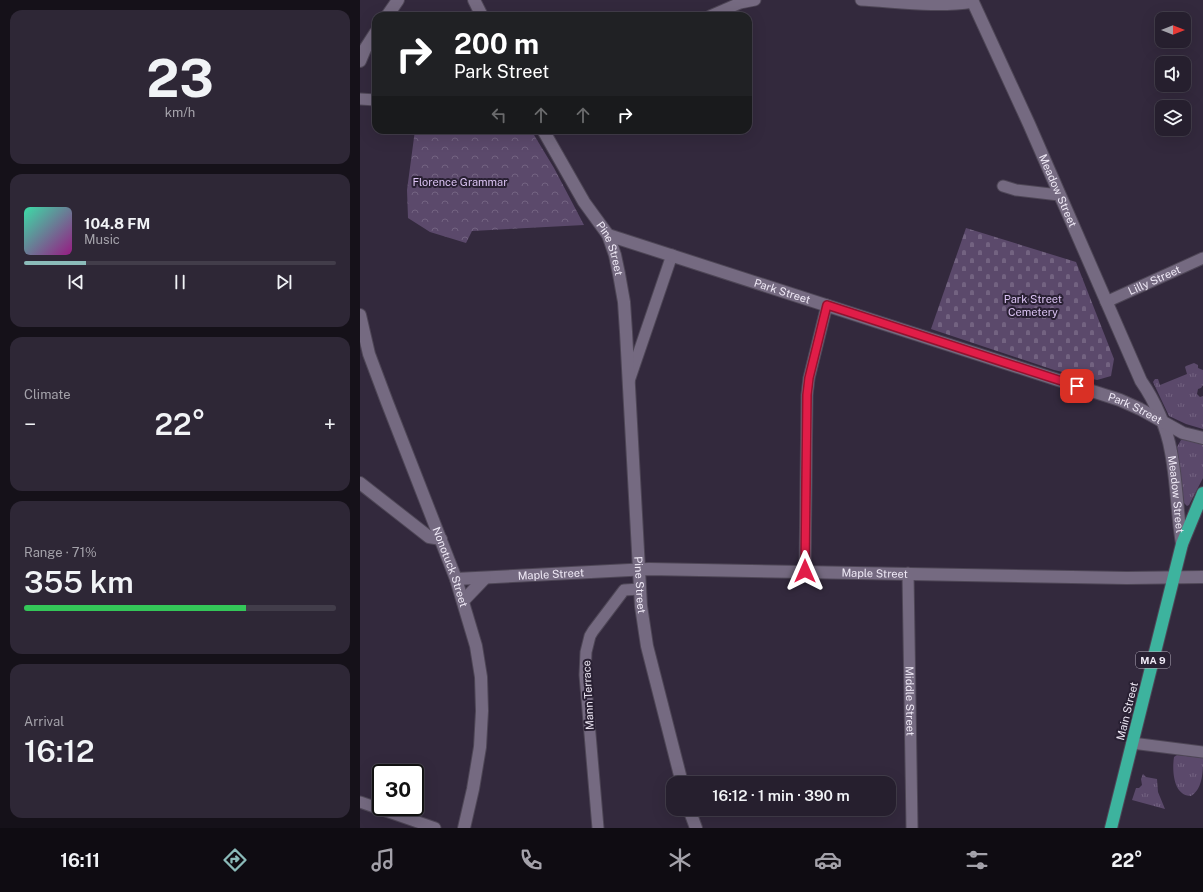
<!DOCTYPE html>
<html lang="en">
<head>
<meta charset="utf-8">
<style>
  :root { --surface:#261f2e; --page:#2e2736; --text:#f1f3f6; --muted:#a4a2aa; --line:#423d4a; --accent:#8bbbb9 }
  body { margin:0; font-family:"Public Sans",sans-serif; background:var(--page); color:var(--text); height:100vh; display:flex; flex-direction:column; font-size:15px; white-space:nowrap }
  * { box-sizing:border-box; margin:0 }
  p { font-size:13px; color:var(--muted) }
  .icon { flex:none; width:22px; height:22px; fill:none; stroke:currentColor; stroke-width:2; stroke-linecap:round; stroke-linejoin:round }
  .map { position:relative; flex:1; overflow:hidden }
  .panel { display:flex; flex-direction:column; gap:10px; padding:10px; background:#151119; width:360px }
  .panel>* { flex:none }
  .banner { position:absolute; left:12px; top:12px; width:380px; height:122px; border-radius:12px; box-shadow:0 4px 16px #0002,0 0 0 1px var(--line); background:#202124; color:#fff; overflow:hidden }
  .needle { width:26px; rotate:90deg }
  .fabs { position:absolute; left:795px; top:12px; display:grid; gap:8px }
  .fabs a { display:grid; place-items:center; width:36px; height:36px; border-radius:8px; background:var(--surface); box-shadow:0 4px 16px #0002,0 0 0 1px var(--line); font-size:20px }
  .speed { position:absolute; left:12px; top:764px; display:flex; gap:8px; font-size:20px; font-weight:700; text-align:center }
  .speed>* { display:grid; place-content:center; width:52px; height:52px; border-radius:50%; background:var(--surface); box-shadow:0 4px 16px #0002,0 0 0 1px var(--line); line-height:1 }
  .speed .limit { border:2px solid #111; border-radius:6px; background:#fff; color:#111 }
  .pin { position:absolute; display:grid; place-items:center; width:34px; height:34px; color:#fff; margin:-17px; border-radius:8px; box-shadow:0 2px 6px #0006 }
  .me { position:absolute; width:44px; margin:-22px; rotate:0deg; stroke-linejoin:round; filter:drop-shadow(0 0 3px #0008) }
  .turn { display:flex; align-items:center; gap:14px; height:84px; padding:0 16px; font-size:18px }
  .turn .icon { width:52px; height:52px; stroke-width:2.5 }
  .turn b { display:block; font-size:28px; line-height:34px }
  .lanes { display:flex; align-items:center; height:38px; padding:0 16px; background:#0003; justify-content:center; gap:20px; direction:ltr }
  .lanes .off { opacity:.35 }
  .big { font-size:30px; font-weight:600; line-height:1.1 }
  .panel .widget { flex:1; display:flex; flex-direction:column; justify-content:center; gap:6px; min-width:0; padding:0 14px; border-radius:12px; background:var(--page) }
  .panel .dial { align-items:center; gap:0 }
  .dial b { font-size:52px; line-height:1 }
  .song { display:flex; align-items:center; gap:12px }
  .cover { width:48px; height:48px; border-radius:6px; background:linear-gradient(135deg,hsl(160 70% 55%),hsl(310 70% 35%)) }
  .played { height:4px; border-radius:2px; background:linear-gradient(90deg,var(--accent) 20%,var(--line) 20%) }
  .keys { display:flex; justify-content:space-around; direction:ltr }
  .heat { display:flex; justify-content:space-between; align-items:center; font-size:22px; direction:ltr }
  .charge { height:6px; border-radius:3px; background:linear-gradient(90deg,#34c759 71%,var(--line) 0) }
  .trip { position:absolute; left:306px; top:776px; width:230px; height:40px; border-radius:12px; background:var(--surface); box-shadow:0 4px 16px #0002,0 0 0 1px var(--line); font-weight:600; line-height:40px; text-align:center }
  .tab-bar { display:flex; height:64px; justify-content:space-around; align-items:center; background:#0f0c12; color:var(--muted) }
  .tab-bar .icon { width:28px; height:28px }
  .tab-bar .selected { color:var(--accent) }
  .tab-bar b { font-size:18px; color:var(--text) }
  main { display:flex; flex:1; min-height:0 }
  .map>svg:first-child { display:block }
  .grass { fill:url(#grass-tufts) }
  .forest { fill:url(#forest-crowns) }
  .cemetery { fill:url(#cemetery-stones) }
  .lines { fill:none; stroke-linecap:round; stroke-linejoin:round }
  .street-casing { stroke:#4e4656; stroke-width:13 }
  .secondary-casing { stroke:#4e4656; stroke-width:14 }
  .highway-casing { stroke:#4e4656; stroke-width:14 }
  .street { stroke:#756a81; stroke-width:11 }
  .secondary { stroke:#756a81; stroke-width:12 }
  .highway { stroke:#3db39e; stroke-width:12 }
  .route-casing { stroke:#92132f; stroke-width:10 }
  .route { stroke:#e11d48; stroke-width:7 }
  .labels { text-anchor:middle; dominant-baseline:central; stroke-width:4; stroke-linejoin:round; paint-order:stroke }
  .shield { fill:#292033; stroke:#b4adbc; stroke-width:1 }
  .shield-label { font-size:10px; font-weight:bold; fill:#efe9f6 }
  .park-label { font-size:11px; fill:#dbc3f3; stroke:#292033 }
  .street-label { font-size:11px; fill:#efe9f6; stroke:#292033 }
</style>
</head>
<body>
<main>
<section class="panel">
<div class="widget dial"><b>23</b><p>km/h</p></div>
<div class="widget">
<div class="song"><i class="cover"></i><div><b>104.8 FM</b><p>Music</p></div></div>
<div class="played"></div>
<div class="keys"><svg class="icon" aria-label="previous" viewBox="0 0 24 24"><path d="M18 5L8 12l10 7zM5 5v14"/></svg><svg class="icon" aria-label="pause" viewBox="0 0 24 24"><path d="M8 5v14M16 5v14"/></svg><svg class="icon" aria-label="next" viewBox="0 0 24 24"><path d="M6 5l10 7-10 7zM19 5v14"/></svg></div>
</div>
<div class="widget"><p>Climate</p>
<div class="heat"><a>−</a><b class="big">22°</b><a>+</a></div>
</div>
<div class="widget"><p>Range · 71%</p><b class="big">355 km</b><div class="charge"></div></div>
<div class="widget"><p>Arrival</p><b class="big">16:12</b></div>
</section>
<div class="map">
<svg width="843" height="828" viewBox="0 0 843 828">
  <defs>
    <pattern id="grass-tufts" width="24" height="20" patternUnits="userSpaceOnUse"><rect width="24" height="20" fill="#5b496b"/><path d="M3 7l-1-3M5 7V3M7 7l1-3M15 17l-1-3M17 17v-4M19 17l1-3" fill="none" stroke="#736381"/></pattern>
    <pattern id="forest-crowns" width="20" height="18" patternUnits="userSpaceOnUse"><rect width="20" height="18" fill="#5b496b"/><path d="M2 6a3 3 0 1 1 6 0M12 15a3 3 0 1 1 6 0" fill="none" stroke="#736381"/></pattern>
    <pattern id="cemetery-stones" width="16" height="16" patternUnits="userSpaceOnUse"><rect width="16" height="16" fill="#5b496b"/><path d="M2 7V4a2 2 0 0 1 4 0v3zM10 15v-3a2 2 0 0 1 4 0v3z" fill="#736381"/></pattern>
  </defs>
  <rect width="100%" height="100%" fill="#33293d"/>
  <path class="grass" d="M834 363 838 365V368L843 370V385L841 388 838 389 837 394 840 397 843 396V429L826 424 809 416 793 382 795 379H798L800 385 827 374 825 367 826 366Z
    M825 439 843 443V478L829 505 827 506 824 503 817 447 821 440Z
    M817 755 843 758C843 771 843 789 831 796 813 796 812 770 814 757Z
    M783 774 786 777 797 779 798 792 805 809 772 800 776 788H779L782 785 781 779Z"/>
  <path class="forest" d="M55 130H171L194 168 224 225 112 231 106 243 70 232 48 218 47 190Z"/>
  <path class="cemetery" d="M606 228 716 262 754 359 751 376 737 380 694 370 571 329Z"/>
  <g class="lines">
    <g class="street-casing">
      <g id="street">
        <path d="M501 0C538 2 576 8 613 2"/>
        <path d="M350 16 380 3 395 0"/>
        <path d="M0 99 16 100"/>
        <path d="M643 186 656 190 699 195"/>
        <path id="s1" d="M746 302 843 258"/>
        <path d="M269 381 312 255"/>
        <path d="M445 571 447 395 449 378 467 305"/>
        <path id="s2" d="M548 573 552 828"/>
        <path d="M772 743 843 752"/>
        <path d="M0 802 75 828"/>
        <path d="M238 828 225 675 226 652 230 636 233 631 264 590 280 589"/>
      </g>
    </g>
    <g class="secondary-casing">
      <g id="secondary">
        <path d="M114 0 122 16"/>
        <path id="s3" d="M612 0 669 124 781 381C795 401 807 428 811 452 817 483 817 514 822 544"/>
        <path d="M27 16 38 0"/>
        <path d="M0 61 5 49 16 32"/>
        <path id="s4" d="M183 130 224 202 248 235 255 255 259 274 264 302 266 332 281 606 287 646 322 783"/>
        <path id="s5" d="M248 235 760 400 780 409 823 433 843 438"/>
        <path id="s6" d="M0 315 9 354 27 402 96 579 116 646 121 677 122 711 120 747 113 789 104 828"/>
        <path d="M0 483 69 537 81 539"/>
        <path id="s7" d="M96 579 289 569 767 578 843 577"/>
        <path d="M103 601 125 578"/>
        <path d="M329 809 336 828"/>
      </g>
    </g>
    <g class="highway-casing">
      <path id="highway" d="M751 828 822 544 843 493"/>
    </g>
    <use href="#street" class="street"/>
    <use href="#secondary" class="secondary"/>
    <use href="#highway" class="highway"/>
  </g>
  <g class="lines">
    <g class="route-casing">
      <path id="route" d="M445 571 447 395 449 378 467 305 717 386"/>
    </g>
    <use href="#route" class="route"/>
  </g>
  <g class="labels">
    <rect class="shield" x="776" y="652" width="34" height="16" rx="3"/>
    <g class="shield-label">
      <text x="793" y="660">MA 9</text>
    </g>
    <g class="park-label">
      <text x="100" y="182">Florence Grammar</text>
      <text x="673" y="299">Park Street<tspan x="673" dy="13">Cemetery</tspan></text>
    </g>
    <g class="street-label">
      <text stroke="none"><textPath href="#s3" startOffset="209">Meadow Street</textPath></text>
      <text stroke="none"><textPath href="#s4" startOffset="137">Pine Street</textPath></text>
      <text stroke="none"><textPath href="#s1" startOffset="53">Lilly Street</textPath></text>
      <text stroke="none"><textPath href="#s5" startOffset="183">Park Street</textPath></text>
      <text stroke="none"><textPath href="#s5" startOffset="555">Park Street</textPath></text>
      <text stroke="none"><textPath href="#s3" startOffset="537">Meadow Street</textPath></text>
      <text stroke="none"><textPath href="#s6" startOffset="268">Nonotuck Street</textPath></text>
      <text stroke="none"><textPath href="#s7" startOffset="419">Maple Street</textPath></text>
      <text stroke="none"><textPath href="#s7" startOffset="95">Maple Street</textPath></text>
      <text stroke="none"><textPath href="#s4" startOffset="476">Pine Street</textPath></text>
      <text transform="translate(228 695) rotate(-93)">Mann Terrace</text>
      <text stroke="none"><textPath href="#s2" startOffset="128">Middle Street</textPath></text>
      <text transform="translate(767 711) rotate(-76)">Main Street</text>
    </g>
  </g>
</svg>
<div class="fabs">
<a><svg class="needle" viewBox="-14 -14 28 28"><path d="M0-13l5 13h-10z" fill="#e53935"/><path d="M0 13l5-13h-10z" fill="#a4a2aa"/></svg></a>
<a><svg class="icon" aria-label="sound" viewBox="0 0 24 24"><path d="M4 9h4l5-4v14l-5-4H4zM17 9q2 3 0 6"/></svg></a>
<a><svg class="icon" aria-label="layers" viewBox="0 0 24 24"><path d="M12 4l9 5-9 5-9-5zM3 14l9 5 9-5"/></svg></a>
</div>
<div class="speed"><div class="limit">30</div></div>
<div class="pin" style="left:717px;top:386px;background:#d93025"><svg class="icon" aria-label="arrive" viewBox="0 0 24 24"><path d="M6 21V4h12l-3 4 3 4H6"/></svg></div>
<svg class="me" style="left:445px;top:571px" viewBox="-20 -20 40 40"><path d="M0-17L14 15 0 8-14 15z" fill="#e11d48" stroke="#fff" stroke-width="4"/></svg>
<div class="trip">16:12 · 1 min · 390 m</div>
<div class="banner">
<div class="turn"><svg class="icon" aria-label="right" viewBox="0 0 24 24"><path d="M7 20v-9h11M14 6l5 5-5 5"/></svg><div><b>200 m</b>Park Street</div></div>
<div class="lanes"><svg class="icon off" aria-label="left" viewBox="0 0 24 24"><path d="M17 20v-9H6M10 6l-5 5 5 5"/></svg><svg class="icon off" aria-label="ahead" viewBox="0 0 24 24"><path d="M12 20V5M6 11l6-6 6 6"/></svg><svg class="icon off" aria-label="ahead" viewBox="0 0 24 24"><path d="M12 20V5M6 11l6-6 6 6"/></svg><svg class="icon" aria-label="right" viewBox="0 0 24 24"><path d="M7 20v-9h11M14 6l5 5-5 5"/></svg></div>
</div>
</div>
</main>
<nav class="tab-bar">
<b>16:11</b>
<svg class="icon selected" aria-label="directions" viewBox="0 0 24 24"><path d="M12 3l9 9-9 9-9-9zM9 14v-3h6M13 9l2 2-2 2"/></svg>
<svg class="icon" aria-label="music" viewBox="0 0 24 24"><path d="M9 18V5l10-2v13"/><circle cx="6" cy="18" r="3"/><circle cx="16" cy="16" r="3"/></svg>
<svg class="icon" aria-label="phone" viewBox="0 0 24 24"><path d="M5 4h4l2 5-3 2q2 4 5 5l2-3 5 2v4C11 20 4 13 5 4z"/></svg>
<svg class="icon" aria-label="climate" viewBox="0 0 24 24"><path d="M12 3v18M4 7l16 10M4 17L20 7"/></svg>
<svg class="icon" aria-label="car" viewBox="0 0 24 24"><path d="M5 17H2v-5l4-1 3-4h7l3 4 3 1v5h-3M9 17h6M6 11h13"/><circle cx="7" cy="17" r="2"/><circle cx="17" cy="17" r="2"/></svg>
<svg class="icon" aria-label="filters" viewBox="0 0 24 24"><path d="M4 7h16M4 17h16"/><circle cx="9" cy="7" r="2"/><circle cx="15" cy="17" r="2"/></svg>
<b>22°</b>
</nav>
</body>
</html>
